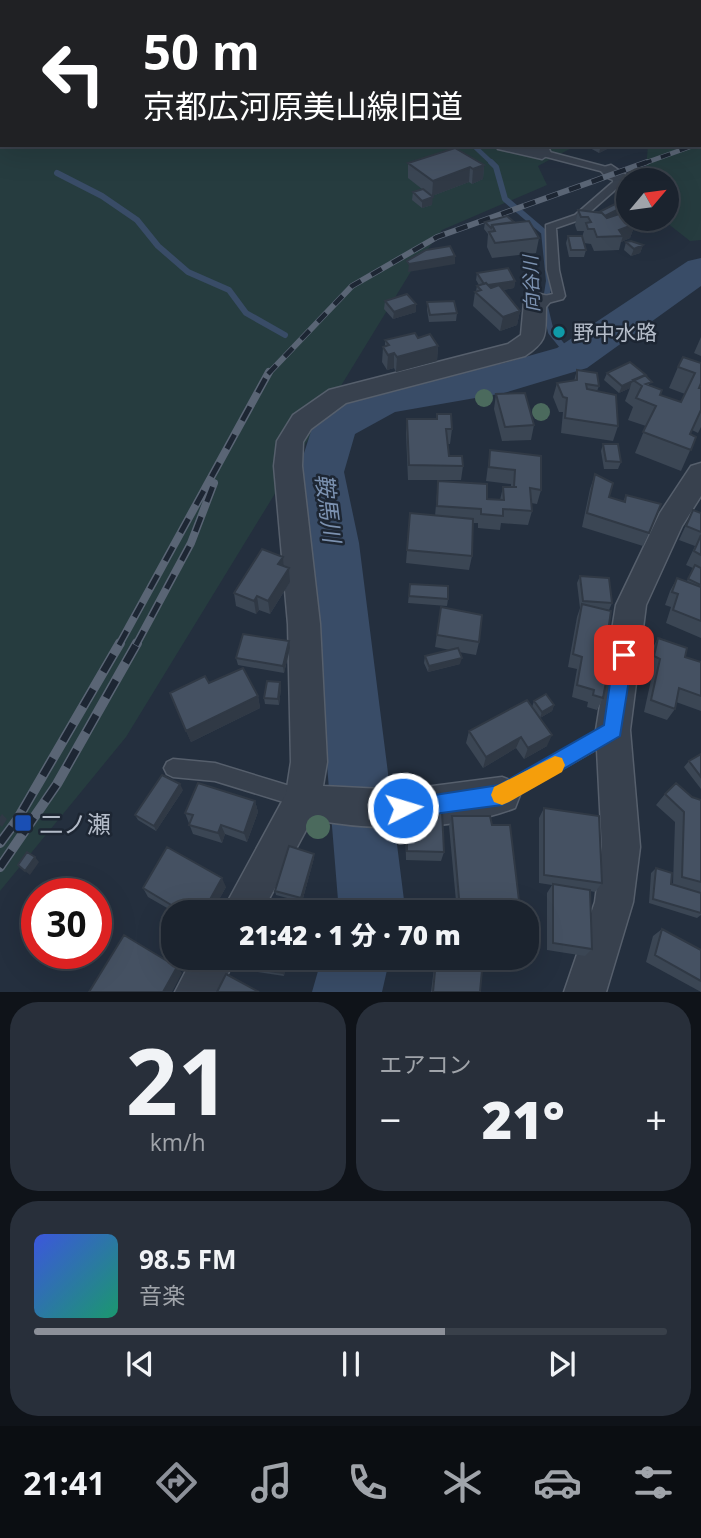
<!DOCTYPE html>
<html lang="ja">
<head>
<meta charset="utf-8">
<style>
  :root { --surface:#1b232e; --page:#282f3a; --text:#f1f3f6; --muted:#a0a4aa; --line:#39404a; --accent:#8c9099 }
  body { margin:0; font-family:"Open Sans","Noto Sans JP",sans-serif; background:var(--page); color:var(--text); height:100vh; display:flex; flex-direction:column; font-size:26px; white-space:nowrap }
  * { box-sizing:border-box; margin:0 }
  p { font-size:23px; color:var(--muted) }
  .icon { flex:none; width:38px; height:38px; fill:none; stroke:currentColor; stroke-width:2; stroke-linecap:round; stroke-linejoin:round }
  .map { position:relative; height:992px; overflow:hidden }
  .drawer { display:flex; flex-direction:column; gap:10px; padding:10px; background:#0f1319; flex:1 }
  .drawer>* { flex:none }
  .top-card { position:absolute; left:0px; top:0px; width:702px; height:147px; box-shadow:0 7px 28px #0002,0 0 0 2px var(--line); background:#202124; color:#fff; overflow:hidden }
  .needle { width:46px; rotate:61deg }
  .buttons { position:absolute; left:616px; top:168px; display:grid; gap:14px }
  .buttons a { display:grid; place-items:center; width:63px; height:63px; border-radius:50%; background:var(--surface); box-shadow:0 7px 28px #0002,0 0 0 2px var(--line); font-size:35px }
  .speed { position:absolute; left:21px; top:878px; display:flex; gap:14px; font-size:35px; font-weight:700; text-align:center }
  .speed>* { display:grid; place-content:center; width:91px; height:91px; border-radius:50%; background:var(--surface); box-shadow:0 7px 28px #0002,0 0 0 2px var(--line); line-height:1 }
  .speed .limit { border:10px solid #d22; background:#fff; color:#111 }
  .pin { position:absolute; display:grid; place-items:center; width:60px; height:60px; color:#fff; margin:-30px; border-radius:14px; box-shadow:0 4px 10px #0006 }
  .me { position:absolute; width:77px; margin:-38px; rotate:85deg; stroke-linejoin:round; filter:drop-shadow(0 0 5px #0008) }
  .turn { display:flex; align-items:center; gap:24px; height:147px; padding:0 28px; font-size:32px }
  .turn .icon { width:91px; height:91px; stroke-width:2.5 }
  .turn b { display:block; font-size:49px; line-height:60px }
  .big { font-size:52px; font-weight:800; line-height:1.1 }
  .drawer .card { flex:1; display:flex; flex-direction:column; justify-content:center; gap:10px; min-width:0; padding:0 24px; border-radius:28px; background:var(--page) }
  .drawer .dial { align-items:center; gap:0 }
  .dial b { font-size:91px; line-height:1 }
  .song { display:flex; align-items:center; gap:21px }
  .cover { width:84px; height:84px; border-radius:10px; background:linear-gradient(135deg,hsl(230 70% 55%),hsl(160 70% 35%)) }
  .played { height:7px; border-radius:4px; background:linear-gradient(90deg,var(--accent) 65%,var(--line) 65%) }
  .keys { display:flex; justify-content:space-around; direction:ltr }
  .heat { display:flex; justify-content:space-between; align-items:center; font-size:38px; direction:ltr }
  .drawer .tiles { flex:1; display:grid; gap:10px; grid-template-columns:1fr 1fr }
  .card:last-child { grid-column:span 2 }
  .trip { position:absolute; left:161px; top:900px; width:378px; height:70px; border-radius:28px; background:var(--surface); box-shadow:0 7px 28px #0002,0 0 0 2px var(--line); font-weight:800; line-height:70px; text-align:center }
  .tabs { display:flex; height:112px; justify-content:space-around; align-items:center; background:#0b0e12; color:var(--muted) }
  .tabs .icon { width:49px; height:49px }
  .tabs .on { color:var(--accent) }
  .tabs b { font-size:32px; color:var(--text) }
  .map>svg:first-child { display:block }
  .green { fill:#263c3f }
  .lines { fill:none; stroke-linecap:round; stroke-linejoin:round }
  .stream-far1 { stroke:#394c67; stroke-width:4.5 }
  .stream { stroke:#394c67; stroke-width:6 }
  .river { fill:#394c67; fill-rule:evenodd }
  .service-casing { stroke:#565f6c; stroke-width:3 }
  .minor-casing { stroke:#565f6c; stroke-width:3 }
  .service { fill:#38414e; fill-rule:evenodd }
  .minor { fill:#38414e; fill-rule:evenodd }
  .rail-far3-casing { stroke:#5a6575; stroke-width:5 }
  .rail-far2-casing { stroke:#5a6575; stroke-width:6 }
  .rail-far1-casing { stroke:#5a6575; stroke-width:8 }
  .rail-casing { stroke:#5a6575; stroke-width:10 }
  .rail-far3 { stroke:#1d2633; stroke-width:3.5; stroke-dasharray:10; stroke-linecap:butt }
  .rail-far2 { stroke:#1d2633; stroke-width:4.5; stroke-dasharray:12; stroke-linecap:butt }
  .rail-far1 { stroke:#1d2633; stroke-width:5; stroke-dasharray:16; stroke-linecap:butt }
  .rail { stroke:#1d2633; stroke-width:7; stroke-dasharray:20; stroke-linecap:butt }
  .tree { fill:#4b6a5d }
  .wall { fill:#3b4654 }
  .shaded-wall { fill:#303945 }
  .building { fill:#455162; stroke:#303945; stroke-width:2 }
  .route { fill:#1a73e8; stroke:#114b97; stroke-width:2 }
  .slow { fill:#f59e0b }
  .culture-dot { fill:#0f9aa8; stroke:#1d2633; stroke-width:2.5 }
  .transit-dot { fill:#1a4fb4; stroke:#1d2633; stroke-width:2.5 }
  .labels { text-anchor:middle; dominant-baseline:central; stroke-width:5; stroke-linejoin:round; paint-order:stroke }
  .far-water-label { font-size:19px; font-style:italic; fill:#7c92b1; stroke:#1d2633 }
  .poi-label { font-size:21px; fill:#b4bcc9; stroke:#1d2633; text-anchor:start }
  .water-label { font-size:23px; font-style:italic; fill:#7c92b1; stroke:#1d2633 }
  .near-poi-label { font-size:24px; fill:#b4bcc9; stroke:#1d2633; text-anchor:start }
</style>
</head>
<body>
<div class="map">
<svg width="701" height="992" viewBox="0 0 701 992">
  <rect width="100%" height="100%" fill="#242f3e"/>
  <path class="green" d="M0 0H701V240L690 241 662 219H667V180H645L648 145H700V2H2V145H577L538 166 547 185 442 230 410 273 126 737 0 891Z"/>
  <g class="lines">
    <path class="stream-far1" d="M473 145 493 164"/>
    <path class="stream" d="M491 162 496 167 505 199 544 232 549 281 545 307 551 332 572 358
      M57 173 102 196 137 220 158 246 188 272 229 290 246 313 285 335"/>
    <path class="river" d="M701 258V286L587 368 504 393 395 412 355 434 344 472 359 543 404 900 401 912H335L338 900 309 543 298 472 313 425 319 414 370 388 504 363 557 348 688 261Z
      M322 957H390L382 992H312Z"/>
    <g class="service-casing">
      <path id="service" d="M542 150 614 169 615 172 621 175 623 183 582 219 556 228 559 270 565 296 563 299 540 305 534 301 536 298 553 294 547 270 546 225 575 215 613 182 612 174 539 155 537 153Z
        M612 723 618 725 621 731 618 737 508 800 502 803 496 800 493 794 496 788Z
        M173 759 215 763 303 790 309 793 312 799 309 805 303 808 215 781 173 777 167 774 164 768 167 762Z"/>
    </g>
    <g class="minor-casing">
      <path id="minor" d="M496 145H532L549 149 551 153 542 159 498 149Z
        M611 165 626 175 623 179C613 182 607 179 601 171L604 167Z
        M540 294 548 296 551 301 546 307C545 334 549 340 525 356L346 403 311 429 303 442 302 466 320 624 327 762 323 786 402 790 502 777 515 782 520 795 515 808C459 830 370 832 312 819L262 912H222L286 794 291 762 288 624 274 466 277 441 293 415 329 390 508 344 521 335 524 302 527 297Z
        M701 463V496L682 526 646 605 630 730 640 847 633 902 606 992H564L595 902 602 847 596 730 616 605 660 513 691 466Z
        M193 957H236L219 992H175Z"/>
    </g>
    <use href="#service" class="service"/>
    <use href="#minor" class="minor"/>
    <g class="rail-far3-casing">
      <path id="rail-far3" d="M642 164 695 145"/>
    </g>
    <g class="rail-far2-casing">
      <path id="rail-far2" d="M268 374 352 286 437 237 647 162"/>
    </g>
    <g class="rail-far1-casing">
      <path id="rail-far1" d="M119 645 269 372
        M136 645 191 543 214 483"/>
    </g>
    <g class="rail-casing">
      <path id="rail" d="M0 843 17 820 120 643
        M0 867 57 784 137 643"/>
    </g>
    <use href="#rail-far3" class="rail-far3"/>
    <use href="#rail-far2" class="rail-far2"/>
    <use href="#rail-far1" class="rail-far1"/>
    <use href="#rail" class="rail"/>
  </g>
  <g class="tree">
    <circle cx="484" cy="398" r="9"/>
    <circle cx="541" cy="412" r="9"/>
    <circle cx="318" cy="827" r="12"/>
  </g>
  <path class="wall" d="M590 145H609V148L599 153 590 148Z
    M408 163 484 165 483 179 472 184 469 182 432 196V205L422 208 412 200 413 192 422 189 408 178Z
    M628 186V201L617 196 619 189Z
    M578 210 623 213 635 224 630 238 621 242 619 250 594 251 591 244 584 243 586 250 584 257H569L566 243 568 236 582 237 584 231H577L575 225Z
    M485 222H514L539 238 536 253 492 258 487 247 488 234 484 229Z
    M626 242 643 245 640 253 631 256 624 250Z
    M477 273 515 281 514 288 503 290 520 311 517 325 500 331 473 306 475 292 476 291 477 286 479 285 476 280Z
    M385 301 416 304V312L393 319 384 309Z
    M427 302 457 313 456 321 429 322 427 310Z
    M701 337V356L694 353Z
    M418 338 438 346 437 361 396 372 394 368 387 370 382 362 383 347 385 346V340Z
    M701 363V427L698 433 692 430 690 434 696 437 681 471 635 453 646 426 628 420 633 407 625 401 630 388 619 393 604 380 607 373 645 376 650 386 660 395 681 402 685 394 669 388 678 367Z
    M577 370 599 386 597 391 618 426 613 441 561 433 563 412H559L553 397 557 383 574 381Z
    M496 394 534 425 531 440 502 441 494 409Z
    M437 414 452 429 450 444H448L449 456 463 466 461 480H408L406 433 407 419H436Z
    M603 444 621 462 618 469H604L601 451Z
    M490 450 541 490 537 504 531 503 532 511 528 525 501 523 500 530 478 528V523H473L472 556 469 570 406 563 410 513 435 516 438 481 487 499 500 500 503 487H511V484L486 481Z
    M595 474 609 497 623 502 626 495 649 533 643 546 582 527 590 489Z
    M693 510 701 513V638L666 623 671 607 665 605 670 591 677 578 687 581 693 568 686 565 695 546 679 540Z
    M284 566 289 568 290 582 270 614 259 610 256 614 236 606 234 593Z
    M580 576 612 603 609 610 603 609 601 680 603 698 597 710 587 707 588 702 572 697 577 669 568 667 577 617 580 608 577 583Z
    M410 584 448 599 447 606 408 603Z
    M441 607 479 642 476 655 459 652 460 664 428 672 424 663 425 656 450 650 435 647Z
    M658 638 685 657 701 662V711L676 702 675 709 667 720 644 712 653 671 647 669 651 651Z
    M290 648 284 673 238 665 236 658Z
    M280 682 281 688 279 705 265 704 264 698Z
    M209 683 258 696 260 708 191 742 170 693Z
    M534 701 554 705 552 711 540 718 547 746 524 759 516 748 483 768 466 743 469 731 532 707Z
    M701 754V789L684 767 689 761Z
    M183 790 156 831 138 820 135 815Z
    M665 794 692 797 701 800V915L697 918 649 903 651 873 656 868 673 884 675 822 656 805Z
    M255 801 258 812 247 842 225 834 222 843 193 834 185 813Z
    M544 808 602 883 595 892 590 891 592 949 585 956 547 950V893L552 885 539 883V818Z
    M407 810 444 852 441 861 406 860 405 820Z
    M452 816 492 825 520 909 519 912H457L449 826Z
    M314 854V858L302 902 276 895 275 891Z
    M226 887 212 912H174L148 897 143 888Z
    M662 929 701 950V992L646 962 653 936Z
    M287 957 284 976 243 970 241 967Z
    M425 957H474L472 968 480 992H431L434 968 436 962Z"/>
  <path class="shaded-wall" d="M601 145H609V148L599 153Z
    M484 165 483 179 472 184 473 169Z
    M470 167 469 182 432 196 433 181Z
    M433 197 432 205 422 208V201Z
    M625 206 623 213 603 223 605 216Z
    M635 224 630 238 621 242 623 236 619 230Z
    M643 245 640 253 631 256 634 249Z
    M455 256V264L408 272 409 264Z
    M515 281 514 288 484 293 485 286Z
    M416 304V312L393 319 394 312Z
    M520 311 517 325 500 331 503 317Z
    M438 346 437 361 396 372 397 357Z
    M394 353V368L387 370 388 355Z
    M632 381 630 388 619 393 622 386Z
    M283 557 284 571 278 564Z
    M289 568 290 582 270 614 268 601Z
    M257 596 259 610 256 614 254 601Z
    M289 641 290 648 284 673 283 666Z
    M462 658 460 664 428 672 429 666Z
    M280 682 281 688 279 705 278 699Z
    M258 696 260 708 191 742 186 731Z
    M554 705 552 711 540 718 542 712Z
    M552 735 547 746 524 759 528 748Z
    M521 737 516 748 483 768 486 757Z
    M180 784 183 790 156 831 154 826Z
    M255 801 258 812 247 842 244 833Z
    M2 814 7 819 2 827 0 825V817Z
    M221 825 225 834 222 843 218 833Z
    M314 854V858L302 902 301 898Z
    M35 857 39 862 30 875 25 871Z
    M222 878 226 887 212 912H203Z
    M285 957H287L284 976 283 973Z
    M177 967 182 973 172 992H163Z"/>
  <path class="building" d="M455 148 484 165 473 169 470 167 433 181 408 163Z
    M626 185 628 186V193L619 189Z
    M423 189 433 197 422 201 413 192Z
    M619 202 625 206 605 216 602 213 599 212Z
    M578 210 602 213 607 218 622 213 635 224 619 230 623 236 597 237 594 229H588L586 223 591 222 588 217H581Z
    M507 216 514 222 492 225 491 228 485 222Z
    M529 221 539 238 495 243 489 232 495 231 492 225Z
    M568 236H582L586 250H571Z
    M631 241 643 245 634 249 626 242Z
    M450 246 455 256 409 264 407 261 426 250Z
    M508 268 515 281 488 285 486 283 484 284 477 273Z
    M486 283 491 288 499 285 520 311 503 317 475 292 481 290 477 286Z
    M407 294 416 304 394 312 385 301Z
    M454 301 457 313 430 315 427 302Z
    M415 333 418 338 430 334 438 346 397 357 394 353 388 355 383 347 389 345 385 340Z
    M683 357 701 363V383L699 388H701V410L690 434 696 437 691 450 643 432 656 406 636 398 642 386 633 380 645 375 652 382 646 384 662 390 660 395 681 402 695 373 678 367Z
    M630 362 646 375 622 386 607 373Z
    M577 370 597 373 599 386 586 384 587 389 616 395 618 426 565 418 567 398 563 397 557 383 577 380Z
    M525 393 534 425 505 427 496 394Z
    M437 414H451L452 429H446L449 456H462L463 466 409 465 407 419H437Z
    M603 444H618L621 462 606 461Z
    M490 450 541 456V490L530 488 532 511 503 509V516L481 514V509L437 506 438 481 487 484V499L504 500 503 487H517H514L515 470 489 467Z
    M595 474 613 483 609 497 625 502 626 495 661 504 649 533 587 513Z
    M693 510 701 513V532L686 526Z
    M410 513 473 519 472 556 407 550Z
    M701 535V555L694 551Z
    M262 549 283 557 278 564 289 568 268 601 257 596 254 601 234 593Z
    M695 565 701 568V585L688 579Z
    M580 576 609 578 612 603 583 601Z
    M677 578 701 587V621L673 610 678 594 672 592Z
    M410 584 448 586V599L409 596Z
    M582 604 611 611 601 680 606 682 603 698 593 695 594 690 577 685 582 657 573 654Z
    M441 607 482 615 479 642 437 635Z
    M243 634 289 641 283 666 236 658Z
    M658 638 687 648 685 657 701 662V696L679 688 675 709 651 700 660 659 654 656Z
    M458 648 462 658 429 666 425 656Z
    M243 668 258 696 186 731 170 693 205 676 209 683Z
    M267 681 280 682 278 699 264 698Z
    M546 694 554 705 542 712 534 701Z
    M527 700 552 735 528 748 521 737 486 757 469 731Z
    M701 754V777L689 761Z
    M162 775 180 784 154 826 135 815Z
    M198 783 255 801 244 833 221 825 218 833 189 825 193 815 185 813Z
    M676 783 692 797 701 800V882L682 877 684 812 665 794Z
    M544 808 599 816 602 883 544 875Z
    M407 810 442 811 444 852 407 851Z
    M452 816H490L492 825H510L520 909 460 910Z
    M289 846 314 854 301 898 275 891Z
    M167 847 222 878 203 912H183L143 888Z
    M27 852 35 857 25 871 18 865Z
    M656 868 672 873 671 884 701 893V913L653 899Z
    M553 884 590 890 592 949 553 943Z
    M662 929 701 950V981L655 955Z
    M124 935 177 967 163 992H89Z
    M243 957H285L283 973 241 967Z
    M435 957H474L472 968 459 966Z
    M436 961 482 970 480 992H433Z
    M226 974 259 992H217Z"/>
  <path class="route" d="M624 647 630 649 633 655 620 736 502 805 403 818 396 815 393 808 396 801 499 785 604 725 614 655 617 649Z"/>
  <path class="slow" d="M555 756 562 758 565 765 562 772 509 802 502 805 494 802 491 795 494 787Z"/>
  <circle class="culture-dot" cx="559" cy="332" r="7"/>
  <rect class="transit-dot" x="14" y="814" width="18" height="18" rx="3.5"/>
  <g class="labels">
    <g class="far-water-label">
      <text transform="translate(531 284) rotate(-92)">向谷川</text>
    </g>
    <g class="poi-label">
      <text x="573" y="332">野中水路</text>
    </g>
    <g class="water-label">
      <text transform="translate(329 508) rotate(83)">鞍馬川</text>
    </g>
    <g class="near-poi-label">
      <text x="39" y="823">二ノ瀬</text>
    </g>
  </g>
</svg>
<div class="buttons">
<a><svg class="needle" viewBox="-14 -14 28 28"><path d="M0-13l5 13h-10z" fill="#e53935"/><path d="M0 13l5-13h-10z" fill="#a0a4aa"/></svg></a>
</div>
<div class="speed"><div class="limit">30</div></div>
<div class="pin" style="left:624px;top:655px;background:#d93025"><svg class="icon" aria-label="arrive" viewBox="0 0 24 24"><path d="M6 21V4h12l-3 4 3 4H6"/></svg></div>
<svg class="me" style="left:403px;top:808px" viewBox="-20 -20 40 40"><circle r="17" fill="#1a73e8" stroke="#fff" stroke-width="3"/><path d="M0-11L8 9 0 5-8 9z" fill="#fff"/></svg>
<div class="trip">21:42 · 1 分 · 70 m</div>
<div class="top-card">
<div class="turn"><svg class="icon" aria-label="left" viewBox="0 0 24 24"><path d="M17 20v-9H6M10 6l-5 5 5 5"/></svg><div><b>50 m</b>京都広河原美山線旧道</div></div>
</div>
</div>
<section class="drawer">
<div class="tiles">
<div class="card dial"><b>21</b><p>km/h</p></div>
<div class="card"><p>エアコン</p>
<div class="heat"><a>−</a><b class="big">21°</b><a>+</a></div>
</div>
<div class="card">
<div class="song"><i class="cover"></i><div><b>98.5 FM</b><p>音楽</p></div></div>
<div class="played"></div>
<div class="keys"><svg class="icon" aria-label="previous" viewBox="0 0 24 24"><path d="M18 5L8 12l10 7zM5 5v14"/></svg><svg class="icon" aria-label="pause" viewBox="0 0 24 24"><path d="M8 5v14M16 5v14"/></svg><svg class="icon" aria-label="next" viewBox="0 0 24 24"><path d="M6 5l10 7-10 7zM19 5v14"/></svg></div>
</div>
</div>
</section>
<nav class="tabs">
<b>21:41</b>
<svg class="icon on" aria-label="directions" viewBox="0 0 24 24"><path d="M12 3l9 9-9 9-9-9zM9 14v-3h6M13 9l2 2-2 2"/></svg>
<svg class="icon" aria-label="music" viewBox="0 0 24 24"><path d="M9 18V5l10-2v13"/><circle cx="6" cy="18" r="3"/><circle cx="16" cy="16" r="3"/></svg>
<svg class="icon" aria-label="phone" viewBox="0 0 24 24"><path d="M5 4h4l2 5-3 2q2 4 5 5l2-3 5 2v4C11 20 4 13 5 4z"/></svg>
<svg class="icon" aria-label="climate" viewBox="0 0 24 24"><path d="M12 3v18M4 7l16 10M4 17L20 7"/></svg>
<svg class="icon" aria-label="car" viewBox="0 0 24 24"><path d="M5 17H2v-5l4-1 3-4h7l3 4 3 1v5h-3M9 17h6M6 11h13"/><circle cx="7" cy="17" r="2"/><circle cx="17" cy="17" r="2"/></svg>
<svg class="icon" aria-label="filters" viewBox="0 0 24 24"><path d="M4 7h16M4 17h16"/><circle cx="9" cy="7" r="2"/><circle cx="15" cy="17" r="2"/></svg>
</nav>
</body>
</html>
